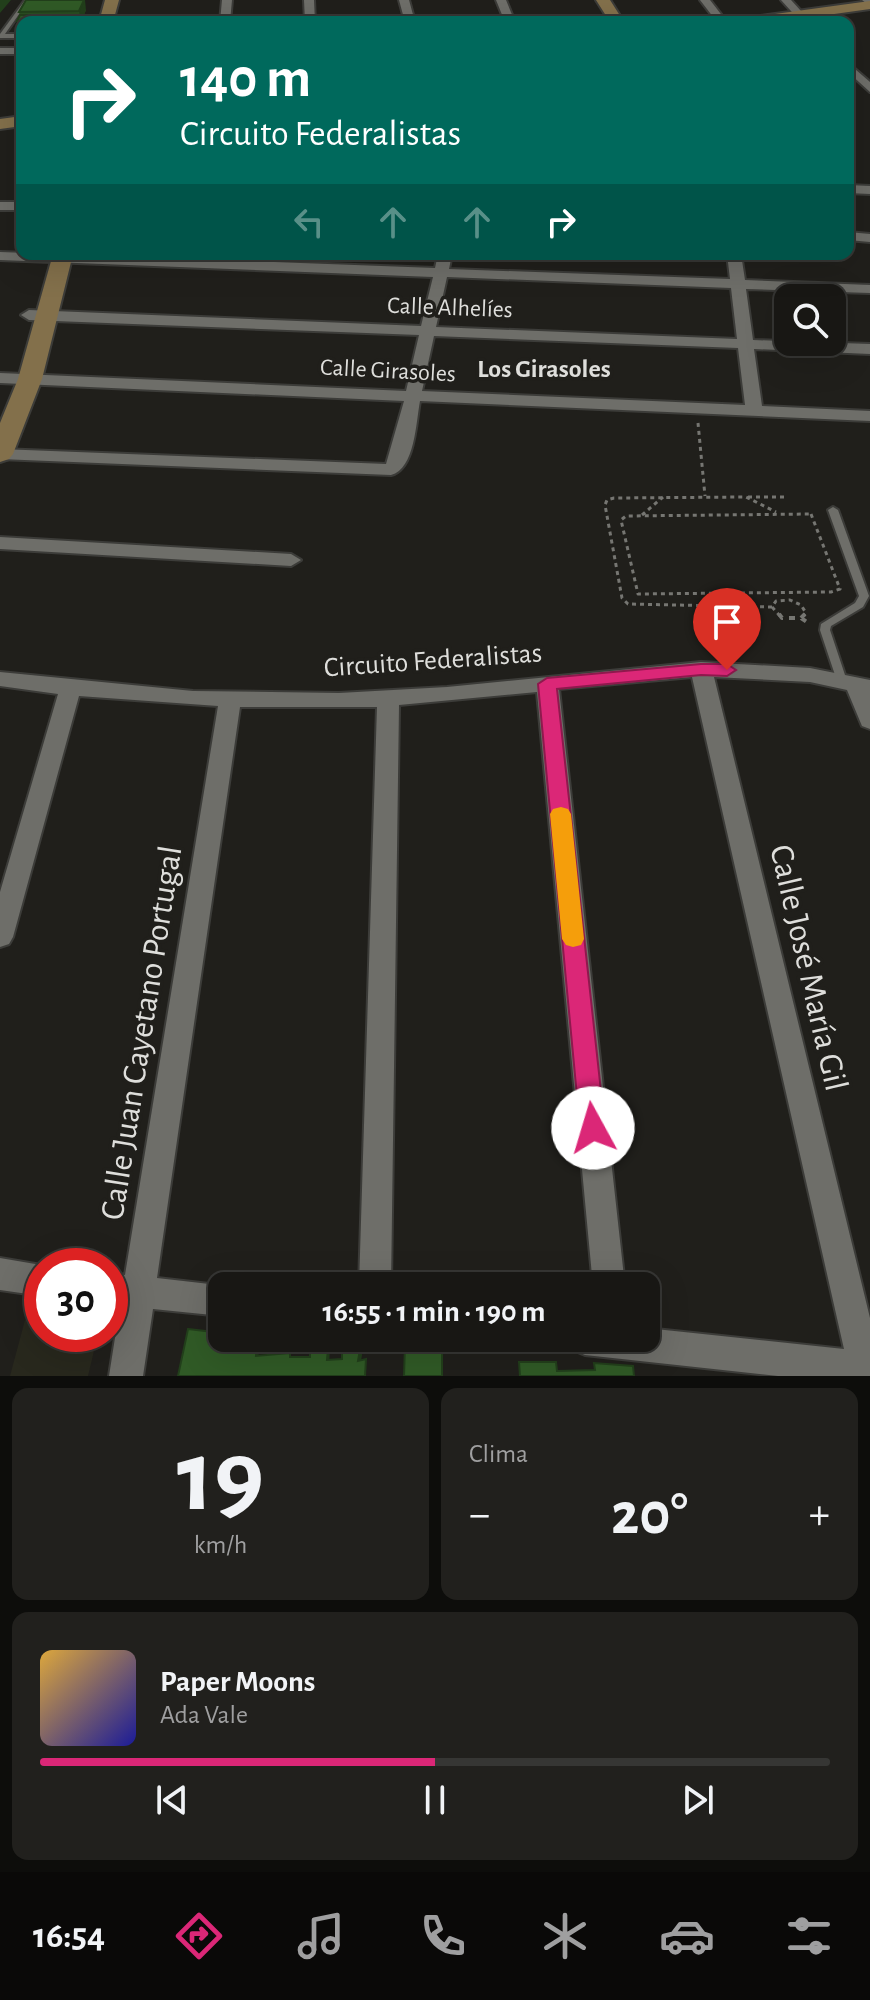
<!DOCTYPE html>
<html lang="es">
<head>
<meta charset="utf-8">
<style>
  :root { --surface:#181714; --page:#21201d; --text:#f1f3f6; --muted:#9f9fa0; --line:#363634; --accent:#db2777 }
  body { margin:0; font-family:"Alegreya Sans",sans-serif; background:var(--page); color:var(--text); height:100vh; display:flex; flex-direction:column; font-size:30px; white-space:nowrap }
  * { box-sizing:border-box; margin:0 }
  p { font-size:26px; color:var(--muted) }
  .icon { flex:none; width:44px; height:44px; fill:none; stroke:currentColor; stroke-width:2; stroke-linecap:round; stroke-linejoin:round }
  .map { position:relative; height:1376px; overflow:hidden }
  .details { display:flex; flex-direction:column; gap:12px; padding:12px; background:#0d0d0b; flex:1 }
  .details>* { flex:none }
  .guide { position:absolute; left:16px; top:16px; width:838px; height:244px; border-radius:16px; box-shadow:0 8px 32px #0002,0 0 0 2px var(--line); background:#00695c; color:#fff; overflow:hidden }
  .controls { position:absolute; left:774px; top:284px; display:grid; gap:16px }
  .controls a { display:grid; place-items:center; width:72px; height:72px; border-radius:16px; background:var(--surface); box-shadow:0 8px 32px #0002,0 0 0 2px var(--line); font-size:40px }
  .speed { position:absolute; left:24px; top:1248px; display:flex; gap:16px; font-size:40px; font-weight:700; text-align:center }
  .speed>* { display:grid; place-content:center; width:104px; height:104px; border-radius:50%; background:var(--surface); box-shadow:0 8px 32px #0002,0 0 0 2px var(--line); line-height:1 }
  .speed .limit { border:12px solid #d22; background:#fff; color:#111 }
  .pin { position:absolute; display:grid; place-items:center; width:68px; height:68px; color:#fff; margin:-82px -34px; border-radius:50% 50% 50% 0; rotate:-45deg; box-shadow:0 0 8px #0007 }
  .pin .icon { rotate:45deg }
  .me { position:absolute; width:88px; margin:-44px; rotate:354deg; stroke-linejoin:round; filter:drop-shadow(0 0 6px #0008) }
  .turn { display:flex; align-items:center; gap:28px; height:168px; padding:0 32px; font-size:36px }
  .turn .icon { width:104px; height:104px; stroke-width:2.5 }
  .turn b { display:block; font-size:56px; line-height:68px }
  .lanes { display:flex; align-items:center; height:76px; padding:0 32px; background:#0003; justify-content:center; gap:40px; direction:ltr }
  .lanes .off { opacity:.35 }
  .big { font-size:60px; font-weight:600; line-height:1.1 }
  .details .tile { flex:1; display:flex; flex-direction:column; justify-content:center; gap:12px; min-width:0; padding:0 28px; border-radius:16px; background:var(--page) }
  .details .dial { align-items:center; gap:0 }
  .dial b { font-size:104px; line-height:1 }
  .song { display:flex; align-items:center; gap:24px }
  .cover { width:96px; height:96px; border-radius:12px; background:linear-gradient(135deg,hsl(40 70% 55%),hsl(240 70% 35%)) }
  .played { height:8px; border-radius:4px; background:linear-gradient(90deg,var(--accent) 50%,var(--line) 50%) }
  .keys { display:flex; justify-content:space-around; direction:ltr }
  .heat { display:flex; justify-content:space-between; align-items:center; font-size:44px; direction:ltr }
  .details .tiles { flex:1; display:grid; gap:12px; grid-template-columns:1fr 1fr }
  .tile:last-child { grid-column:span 2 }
  .trip { position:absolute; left:208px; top:1272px; width:452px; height:80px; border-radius:16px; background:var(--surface); box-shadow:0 8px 32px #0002,0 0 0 2px var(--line); font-weight:600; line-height:80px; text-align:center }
  .tab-bar { display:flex; height:128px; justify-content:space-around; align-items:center; background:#0a0908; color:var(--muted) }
  .tab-bar .icon { width:56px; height:56px }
  .tab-bar .selected { color:var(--accent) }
  .tab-bar b { font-size:36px; color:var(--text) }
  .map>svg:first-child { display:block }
  .built { fill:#28281d }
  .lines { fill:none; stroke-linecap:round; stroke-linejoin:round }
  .lane-casing { stroke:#3c3c39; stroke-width:4 }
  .street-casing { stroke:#3c3c39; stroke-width:4 }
  .secondary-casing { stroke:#3c3c39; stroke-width:4 }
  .path-far1 { stroke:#767672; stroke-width:3; stroke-dasharray:4 4; stroke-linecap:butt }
  .path { stroke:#767672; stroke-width:4; stroke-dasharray:6 6; stroke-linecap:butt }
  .lane { fill:#6e6e69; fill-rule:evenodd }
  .street { fill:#6e6e69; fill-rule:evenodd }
  .secondary { fill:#83704b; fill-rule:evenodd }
  .wall { fill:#294d21 }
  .shaded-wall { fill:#223f1b }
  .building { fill:#305a26; stroke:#223f1b; stroke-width:2 }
  .route { fill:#db2777; stroke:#8e194d; stroke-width:2 }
  .slow { fill:#f59e0b }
  .labels { text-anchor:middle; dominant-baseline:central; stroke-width:7; stroke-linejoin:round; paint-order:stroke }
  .far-street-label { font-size:24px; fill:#dededb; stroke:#201f1b }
  .far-neighbourhood-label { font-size:26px; font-weight:bold; fill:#dededb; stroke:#201f1b }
  .street-label { font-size:28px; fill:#dededb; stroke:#201f1b }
  .near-street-label { font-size:34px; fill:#dededb; stroke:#201f1b }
</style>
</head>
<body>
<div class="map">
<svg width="870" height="1376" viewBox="0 0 870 1376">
  <rect width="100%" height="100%" fill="#201f1b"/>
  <path class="built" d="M25 1320H42V1334H98L88 1376H10Z"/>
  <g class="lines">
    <g class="lane-casing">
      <path id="lane" d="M25 0H29L5 34H22V38H0V34Z
        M833 507 838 510 869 596 863 607 831 626 830 630 847 681 842 685 837 681 820 630 821 624 855 603 859 596 828 510Z"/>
    </g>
    <g class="street-casing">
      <path id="street" d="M222 0H232L230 22H220Z
        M304 0H314L315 22H305Z
        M399 0H409L415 22H405Z
        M496 0H506L515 22H505Z
        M700 0H710L727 22H717Z
        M781 0H791L811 22H801Z
        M862 0H870V6Z
        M0 48H22V54H0Z
        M848 63 870 82V92L848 72Z
        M848 185 870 186V194L848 193Z
        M0 202H22V210H0Z
        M848 232 870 234V242L848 240Z
        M0 252 435 268 438 254H452L449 269 730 279 727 254H741L745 280 870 285V293L746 289 753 340 870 344V354L754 349 762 406 870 411V421L420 401C416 422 415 469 391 475L0 459V449L386 464 404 401 0 383V373L406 391 419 335 29 320 21 315 29 310 421 326 433 277 0 260ZM447 277 731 288 737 339 436 327ZM434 336 738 348 745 405 422 391Z
        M0 537 291 554 301 560 291 566 0 549Z
        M701 662 810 668 870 680V729L862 726 847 690 810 682 714 677 870 1318V1376H778L585 1355 573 1350 568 1338H646V1328L844 1349 692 677 559 689 625 1286H593L537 692 399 705 391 1286H359L377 707H240L157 1278 227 1286H222V1316L153 1309 143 1376H109L120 1306 110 1305V1273L125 1275 218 706 79 696 13 937 9 944 0 947V892L58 694 0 686V672L193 691 339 693 447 687Z
        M0 1258 47 1266H42V1296L0 1290Z"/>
    </g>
    <g class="secondary-casing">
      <path id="secondary" d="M105 0H119L113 22H99Z
        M596 0H610L624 22H610Z
        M870 1V9L777 22H738L745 18Z
        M22 116V126L0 129V119Z
        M53 254H73L42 379 13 454 9 459 0 462V423L18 379Z"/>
    </g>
    <path class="path-far1" d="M698 423 705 496
      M748 497H786
      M811 514 840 589 831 592 638 594 621 520 626 516Z
      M642 515 663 497
      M772 607 628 604 622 598 605 505 607 500 614 498 746 497 776 512
      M780 616 772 607 776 601 790 600 801 605 806 613 803 616"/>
    <path class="path" d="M779 614 782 618H801
      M801 618 810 624
      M801 618 805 614"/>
    <use href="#lane" class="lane"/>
    <use href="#street" class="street"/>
    <use href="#secondary" class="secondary"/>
  </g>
  <path class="wall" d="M86 10 81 22H22V29H19L17 21 20 15 19 12Z"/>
  <path class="shaded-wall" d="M0 0H11L0 13Z
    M84 0H85L86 10 81 22 79 11Z
    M258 1338 259 1348 258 1367 256 1356Z
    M329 1338H330V1341L329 1371 327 1360Z
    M361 1344 362 1355 359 1372 358 1361Z"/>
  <path class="building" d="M26 0H84L79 11 19 12Z
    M20 15H53L51 20 17 21Z
    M188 1329 222 1333V1338H257L256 1356 290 1353V1357H310V1338H329L327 1360 342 1359V1343L361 1344 358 1361 366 1359 365 1376H178Z
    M405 1345H442V1376H404Z
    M519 1362H556L557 1371 595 1370 594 1363 633 1366 634 1376H520Z"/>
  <path class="route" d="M701 664H727L736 670 727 676 701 675 557 689 605 1128 601 1135 593 1139 584 1135 580 1128 538 684 547 678Z"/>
  <path class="slow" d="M561 807 568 809 571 814 584 939 581 945 573 947 566 945 562 939 550 814 553 809Z"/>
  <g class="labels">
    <g class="far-street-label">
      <text transform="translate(450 308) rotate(2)">Calle Alhelíes</text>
      <text transform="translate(388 371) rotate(3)">Calle Girasoles</text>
    </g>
    <g class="far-neighbourhood-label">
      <text x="544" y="369">Los Girasoles</text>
    </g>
    <g class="street-label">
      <text transform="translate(433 661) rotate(-4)">Circuito Federalistas</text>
    </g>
    <g class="near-street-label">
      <text transform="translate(808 968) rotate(77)">Calle José María Gil</text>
      <text transform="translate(142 1033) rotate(-81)">Calle Juan Cayetano Portugal</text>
    </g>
  </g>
</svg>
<div class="controls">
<a><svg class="icon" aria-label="search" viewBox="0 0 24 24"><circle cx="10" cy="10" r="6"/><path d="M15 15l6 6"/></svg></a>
</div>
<div class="speed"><div class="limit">30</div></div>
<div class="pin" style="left:727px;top:670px;background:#d93025"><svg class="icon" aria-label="arrive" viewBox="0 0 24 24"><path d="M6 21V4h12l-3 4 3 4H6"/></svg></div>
<svg class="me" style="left:593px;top:1128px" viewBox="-20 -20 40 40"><circle r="19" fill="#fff"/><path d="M0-13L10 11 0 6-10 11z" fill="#db2777"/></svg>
<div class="trip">16:55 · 1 min · 190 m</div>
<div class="guide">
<div class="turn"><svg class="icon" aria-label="right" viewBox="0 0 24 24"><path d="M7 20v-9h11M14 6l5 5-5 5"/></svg><div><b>140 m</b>Circuito Federalistas</div></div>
<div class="lanes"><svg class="icon off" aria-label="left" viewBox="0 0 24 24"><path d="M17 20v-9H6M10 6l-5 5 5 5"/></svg><svg class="icon off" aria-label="ahead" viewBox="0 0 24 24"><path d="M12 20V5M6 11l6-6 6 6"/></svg><svg class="icon off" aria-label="ahead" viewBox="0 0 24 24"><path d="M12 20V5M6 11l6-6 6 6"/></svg><svg class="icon" aria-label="right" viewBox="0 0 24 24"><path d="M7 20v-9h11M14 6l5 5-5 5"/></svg></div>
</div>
</div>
<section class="details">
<div class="tiles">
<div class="tile dial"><b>19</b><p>km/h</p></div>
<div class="tile"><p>Clima</p>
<div class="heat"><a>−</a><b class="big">20°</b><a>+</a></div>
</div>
<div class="tile">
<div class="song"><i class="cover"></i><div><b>Paper Moons</b><p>Ada Vale</p></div></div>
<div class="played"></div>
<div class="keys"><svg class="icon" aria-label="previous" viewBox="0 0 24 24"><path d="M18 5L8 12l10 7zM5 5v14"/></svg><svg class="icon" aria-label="pause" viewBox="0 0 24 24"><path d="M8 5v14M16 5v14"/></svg><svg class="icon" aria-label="next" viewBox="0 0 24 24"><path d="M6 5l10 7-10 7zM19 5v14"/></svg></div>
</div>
</div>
</section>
<nav class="tab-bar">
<b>16:54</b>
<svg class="icon selected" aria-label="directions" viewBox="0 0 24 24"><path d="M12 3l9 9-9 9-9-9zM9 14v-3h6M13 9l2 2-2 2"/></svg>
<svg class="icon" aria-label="music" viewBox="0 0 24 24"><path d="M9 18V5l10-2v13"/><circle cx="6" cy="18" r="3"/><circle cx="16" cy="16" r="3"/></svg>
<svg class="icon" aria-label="phone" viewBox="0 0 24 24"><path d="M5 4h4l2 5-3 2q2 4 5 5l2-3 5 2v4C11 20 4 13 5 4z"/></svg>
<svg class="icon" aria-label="climate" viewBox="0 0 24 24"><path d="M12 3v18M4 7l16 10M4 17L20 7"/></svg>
<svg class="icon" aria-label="car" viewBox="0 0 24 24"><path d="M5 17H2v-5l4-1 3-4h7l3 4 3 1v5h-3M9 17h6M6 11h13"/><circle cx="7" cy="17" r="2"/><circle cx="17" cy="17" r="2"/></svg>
<svg class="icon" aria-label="filters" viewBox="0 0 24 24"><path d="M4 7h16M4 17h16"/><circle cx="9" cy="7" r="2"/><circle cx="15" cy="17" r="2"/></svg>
</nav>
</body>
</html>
